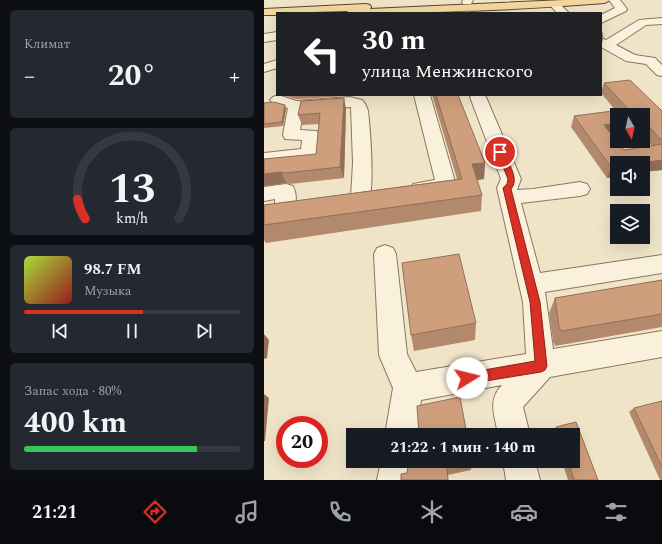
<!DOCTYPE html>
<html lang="ru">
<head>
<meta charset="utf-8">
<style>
  :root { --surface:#171b24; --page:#242831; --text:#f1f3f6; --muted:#9ea1a6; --line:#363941; --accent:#d93025 }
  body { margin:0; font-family:Spectral,serif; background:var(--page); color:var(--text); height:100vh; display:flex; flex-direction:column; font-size:15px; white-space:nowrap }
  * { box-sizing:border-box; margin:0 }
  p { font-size:13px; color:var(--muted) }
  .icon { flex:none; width:22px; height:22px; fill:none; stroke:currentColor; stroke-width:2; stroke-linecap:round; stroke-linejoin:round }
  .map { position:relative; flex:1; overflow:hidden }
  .side { display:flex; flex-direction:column; gap:10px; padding:10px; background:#0d0f14; width:264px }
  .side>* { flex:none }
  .guide { position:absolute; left:12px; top:12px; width:326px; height:84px; border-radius:0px; box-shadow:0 4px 16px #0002; background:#202124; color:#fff; overflow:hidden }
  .needle { width:26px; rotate:171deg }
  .buttons { position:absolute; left:346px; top:108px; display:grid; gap:8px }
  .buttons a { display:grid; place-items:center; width:40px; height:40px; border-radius:0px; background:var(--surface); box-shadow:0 4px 16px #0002; font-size:20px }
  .speed { position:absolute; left:12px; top:416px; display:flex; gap:8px; font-size:20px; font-weight:700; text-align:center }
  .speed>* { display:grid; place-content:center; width:52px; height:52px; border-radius:50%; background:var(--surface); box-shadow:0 4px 16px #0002; line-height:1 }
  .speed .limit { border:6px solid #d22; background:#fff; color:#111 }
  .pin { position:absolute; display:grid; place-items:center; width:34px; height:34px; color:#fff; margin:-17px; border:2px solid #fff; border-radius:50%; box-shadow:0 1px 4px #0007 }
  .me { position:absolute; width:44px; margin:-22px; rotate:81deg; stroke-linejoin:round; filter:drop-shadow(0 0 3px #0008) }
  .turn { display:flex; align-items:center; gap:14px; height:84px; padding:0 20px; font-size:18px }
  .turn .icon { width:52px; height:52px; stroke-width:2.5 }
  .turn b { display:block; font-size:28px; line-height:34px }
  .big { font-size:30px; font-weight:700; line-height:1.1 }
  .side .widget { flex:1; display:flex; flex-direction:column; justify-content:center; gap:6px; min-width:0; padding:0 14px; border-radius:6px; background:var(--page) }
  .side .dial { align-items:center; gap:0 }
  .dial svg { height:104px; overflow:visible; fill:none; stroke:var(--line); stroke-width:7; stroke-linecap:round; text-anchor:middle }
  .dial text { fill:var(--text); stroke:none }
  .song { display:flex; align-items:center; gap:12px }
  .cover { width:48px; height:48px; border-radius:6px; background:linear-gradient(135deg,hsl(80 70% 55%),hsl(0 70% 35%)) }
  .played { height:4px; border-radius:2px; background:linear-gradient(90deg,var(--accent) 55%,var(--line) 55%) }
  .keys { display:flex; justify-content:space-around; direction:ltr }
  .heat { display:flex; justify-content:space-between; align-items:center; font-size:22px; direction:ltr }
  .charge { height:6px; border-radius:3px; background:linear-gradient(90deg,#34c759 80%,var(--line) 0) }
  .trip { position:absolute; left:82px; top:428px; width:234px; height:40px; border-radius:0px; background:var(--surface); box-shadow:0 4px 16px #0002; font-weight:700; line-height:40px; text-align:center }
  .tab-bar { display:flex; height:64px; justify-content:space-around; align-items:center; background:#090b0e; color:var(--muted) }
  .tab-bar .icon { width:28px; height:28px }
  .tab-bar .on { color:var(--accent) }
  .tab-bar b { font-size:18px; color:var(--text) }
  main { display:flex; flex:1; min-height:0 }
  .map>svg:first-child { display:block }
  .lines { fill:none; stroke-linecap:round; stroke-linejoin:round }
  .minor-casing { stroke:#8d765c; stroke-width:2 }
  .major-casing { stroke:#5b4430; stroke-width:2 }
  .minor { fill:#faf1dc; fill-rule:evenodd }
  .major { fill:#f3d9a0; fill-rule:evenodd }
  .wall { fill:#b2896c; fill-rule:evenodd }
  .shaded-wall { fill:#916f58 }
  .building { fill:#cf9f7d; stroke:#916f58 }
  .route { fill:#d93025; stroke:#8d1f18 }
</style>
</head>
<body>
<main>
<section class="side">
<div class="widget"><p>Климат</p>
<div class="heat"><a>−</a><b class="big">20°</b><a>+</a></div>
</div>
<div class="widget dial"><svg viewBox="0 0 100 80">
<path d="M14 69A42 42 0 1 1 86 69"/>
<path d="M14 69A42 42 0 0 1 8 54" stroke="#d93025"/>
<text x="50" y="56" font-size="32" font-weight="700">13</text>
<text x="50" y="72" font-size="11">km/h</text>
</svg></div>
<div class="widget">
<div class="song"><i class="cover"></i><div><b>98.7 FM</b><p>Музыка</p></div></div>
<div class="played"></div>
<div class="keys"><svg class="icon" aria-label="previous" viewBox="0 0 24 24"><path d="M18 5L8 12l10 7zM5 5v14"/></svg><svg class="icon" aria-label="pause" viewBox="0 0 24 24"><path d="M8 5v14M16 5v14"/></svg><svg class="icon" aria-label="next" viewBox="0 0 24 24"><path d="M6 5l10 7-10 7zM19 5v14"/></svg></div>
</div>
<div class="widget"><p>Запас хода · 80%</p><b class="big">400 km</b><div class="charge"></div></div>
</section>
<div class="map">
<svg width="398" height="480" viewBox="0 0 398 480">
  <rect width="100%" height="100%" fill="#f0e4c8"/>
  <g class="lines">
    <g class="minor-casing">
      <path id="minor" d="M199 0H209L207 4H199L198 2Z
        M345 0H356L363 9 362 11 337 23V15L351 8Z
        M290 1 294 2 305 13H293L285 4Z
        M398 18V24L382 25 352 45 371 55 391 58 398 65V76L393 75 382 64 362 61 337 47V38L342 40 375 20Z
        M13 32V40L0 42V34Z
        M13 60V68L0 72V64Z
        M14 95 33 101 86 97 98 100C101 103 103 107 104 111 106 127 111 190 104 202L97 204 90 202 87 197 89 163 87 107 39 110 36 130 53 131C57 138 55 152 51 158L0 165V153L37 149 38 140 21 139 19 135 24 108 9 103 6 100 9 97Z
        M150 95H166L192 185 189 190 156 196 149 194 146 189 149 184 171 180Z
        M208 95H220L222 97 257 179 253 190 269 189 316 182 323 184 326 189 323 194 316 196 257 203 276 273 398 255V273L281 292 289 349 398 331V357L286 377 259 407 266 435H234C231 415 223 401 238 385L157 400 153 435H121L129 388 115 355 110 254 113 248 121 245 129 248 132 254 143 354 152 372 262 354 259 302 233 188 237 179 206 97Z
        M22 184 29 186C33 194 33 205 28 212L21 214 14 212 11 207V199L0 201V187Z
        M117 461H149L147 480H113Z
        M239 461H271L276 480H242Z"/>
    </g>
    <g class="major-casing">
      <path id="major" d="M300 0H346L341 3C255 10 169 13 82 13L84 11 13 13V15H0V9L102 4 106 5 107 7 106 9Z"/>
    </g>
    <use href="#minor" class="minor"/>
    <use href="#major" class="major"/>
  </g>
  <path class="wall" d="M340 83 398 111V170L379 172V163H353V176L343 178 307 127 310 116 352 111 337 93ZM379 115V135L388 146 360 150 348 134H353Z
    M19 95H83V96L33 99Z
    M168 95H194L221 163 220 179 213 180 218 195 217 211 2 243 0 240V205L193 179Z
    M0 103 21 105 22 109 19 126 0 128Z
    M82 109 80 178 26 184 22 183 0 186V159L52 154 55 124 38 125 34 115Z
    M398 280V327L291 346 289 341 285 313 291 298Z
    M212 323 211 340 150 351 147 335Z
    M398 401V480H396L365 412 370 408Z
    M312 422 334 480H304L298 461H309V435H289L288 433 292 427Z
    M208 461 207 470 184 475 143 473Z"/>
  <path class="shaded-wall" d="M339 39 337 48V40Z
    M80 98 82 109 80 178 76 167Z
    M21 105 22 109 19 126 18 122Z
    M353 123V134L337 136 340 125Z
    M398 160V170L379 172V163H376Z
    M221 163 220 179 207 181 208 164Z
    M353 166V176L343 178 347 167Z
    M17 172 22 183 0 186V174Z
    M0 334 5 340 3 358 0 359Z
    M0 394 5 398 1 441H0Z"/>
  <path class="building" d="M206 11 207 13H189V12Z
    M337 31 338 32 339 39 337 40Z
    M366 80 398 111V141L379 120V115H353V123L340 125 360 150 398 144V160L376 163H353V166L347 167 310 116 364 109 340 83Z
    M172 95H194L221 163 208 164 218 195 0 225V205L198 179Z
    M80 98 76 167 21 173 17 172 0 174V159L52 154 56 113 34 115 37 101Z
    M10 102 21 105 18 122 0 124V103Z
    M195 254 212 323 147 335 138 263Z
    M398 280V314L297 331 295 327 291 298Z
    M196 397 203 435H155L153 406Z
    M398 401V467L370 408Z
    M312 422 334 480H310L304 461H309V435H295L292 427Z
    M145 461H208L183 467 184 480H137V474L143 473Z"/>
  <path class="route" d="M234 150H236L240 152C244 163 256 179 247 189L276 302 283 366 281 370 277 372 203 384 199 383 197 378 199 374 203 373 271 361 266 302 239 188 243 184 244 179 233 152Z"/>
</svg>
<div class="buttons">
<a><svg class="needle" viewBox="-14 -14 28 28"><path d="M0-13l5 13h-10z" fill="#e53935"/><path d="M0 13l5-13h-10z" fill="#9ea1a6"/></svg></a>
<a><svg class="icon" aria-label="sound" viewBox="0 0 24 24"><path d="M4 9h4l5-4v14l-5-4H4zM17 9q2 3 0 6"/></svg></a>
<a><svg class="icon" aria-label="layers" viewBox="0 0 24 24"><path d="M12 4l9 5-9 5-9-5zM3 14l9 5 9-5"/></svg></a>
</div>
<div class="speed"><div class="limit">20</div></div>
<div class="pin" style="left:236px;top:152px;background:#d93025"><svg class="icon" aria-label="arrive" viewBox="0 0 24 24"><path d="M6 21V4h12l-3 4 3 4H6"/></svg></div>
<svg class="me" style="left:203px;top:378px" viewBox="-20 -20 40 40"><circle r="19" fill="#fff"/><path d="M0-13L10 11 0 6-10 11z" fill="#d93025"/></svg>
<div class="trip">21:22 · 1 мин · 140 m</div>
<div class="guide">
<div class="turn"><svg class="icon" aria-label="left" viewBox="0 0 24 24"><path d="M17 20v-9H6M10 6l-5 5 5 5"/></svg><div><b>30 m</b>улица Менжинского</div></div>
</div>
</div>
</main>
<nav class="tab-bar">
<b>21:21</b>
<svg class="icon on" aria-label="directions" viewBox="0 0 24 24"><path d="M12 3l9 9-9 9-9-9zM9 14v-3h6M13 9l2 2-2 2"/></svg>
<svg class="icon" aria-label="music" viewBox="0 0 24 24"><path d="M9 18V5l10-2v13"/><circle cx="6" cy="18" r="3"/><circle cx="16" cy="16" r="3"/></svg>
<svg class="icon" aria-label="phone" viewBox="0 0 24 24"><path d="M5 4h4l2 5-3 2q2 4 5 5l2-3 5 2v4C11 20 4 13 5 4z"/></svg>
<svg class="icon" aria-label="climate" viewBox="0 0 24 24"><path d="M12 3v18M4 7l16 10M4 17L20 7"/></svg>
<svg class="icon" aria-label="car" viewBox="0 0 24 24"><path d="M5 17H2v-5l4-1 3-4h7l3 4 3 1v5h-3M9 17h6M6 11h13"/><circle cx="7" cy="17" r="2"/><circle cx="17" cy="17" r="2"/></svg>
<svg class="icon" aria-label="filters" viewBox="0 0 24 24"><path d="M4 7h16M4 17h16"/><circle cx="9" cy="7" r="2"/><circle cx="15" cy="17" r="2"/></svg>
</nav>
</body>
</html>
